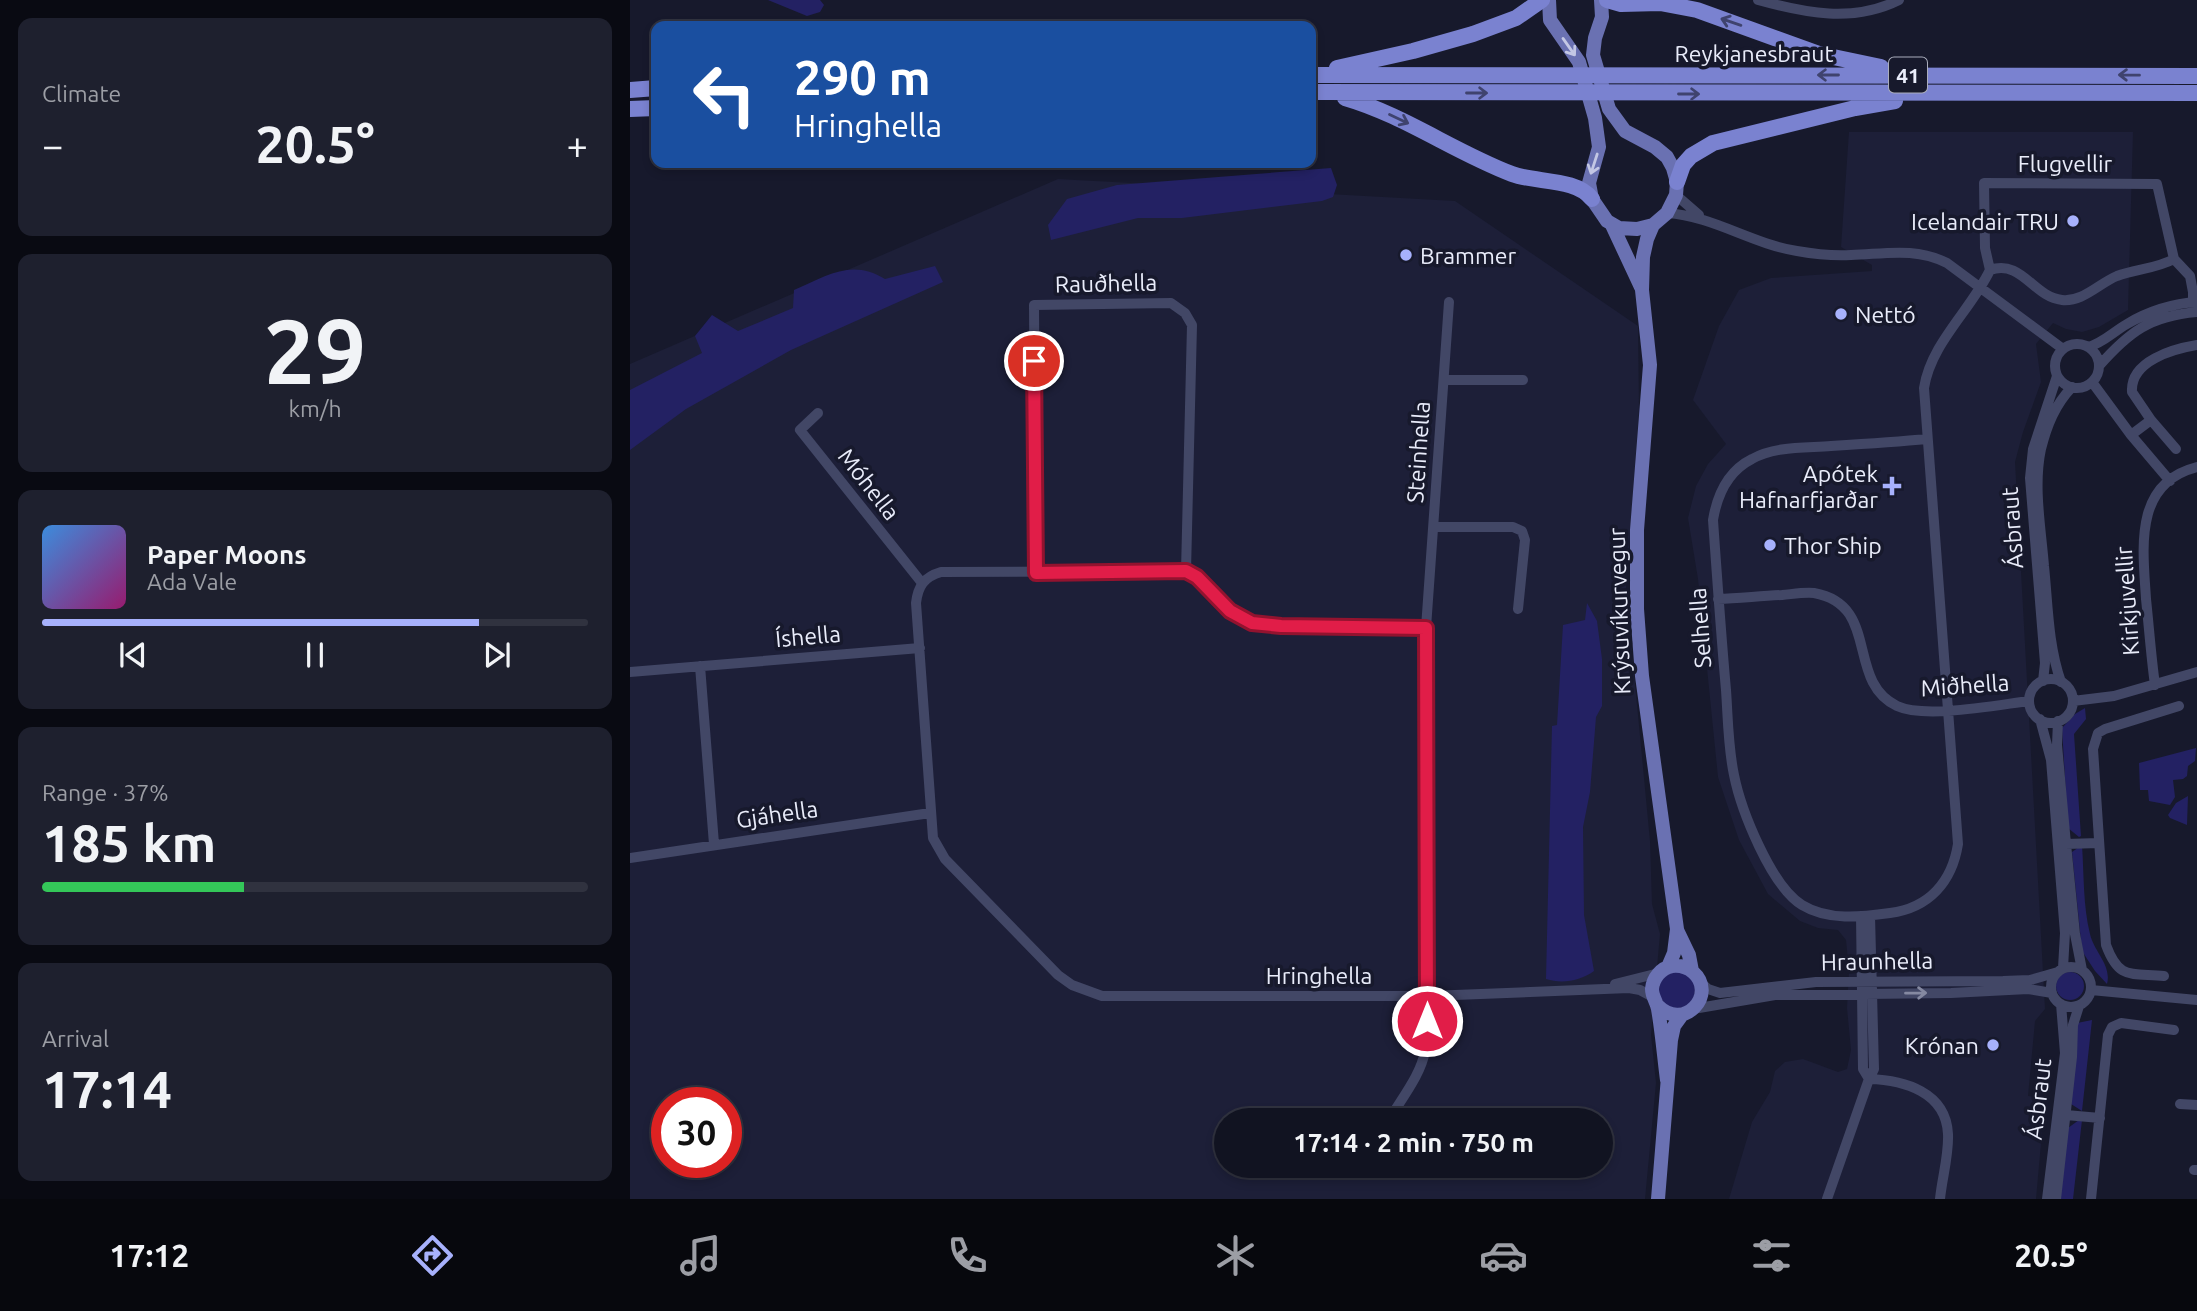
<!DOCTYPE html>
<html lang="en">
<head>
<meta charset="utf-8">
<style>
  :root { --surface:#111321; --page:#1e202e; --text:#f1f3f6; --muted:#9c9ea5; --line:#30323f; --accent:#a7b1fc }
  body { margin:0; font-family:Ubuntu,sans-serif; background:var(--page); color:var(--text); height:100vh; display:flex; flex-direction:column; font-size:26px; white-space:nowrap }
  * { box-sizing:border-box; margin:0 }
  p { font-size:23px; color:var(--muted) }
  .icon { flex:none; width:38px; height:38px; fill:none; stroke:currentColor; stroke-width:2; stroke-linecap:round; stroke-linejoin:round }
  .map { position:relative; flex:1; overflow:hidden }
  .panel { display:flex; flex-direction:column; gap:18px; padding:18px; background:#090a12; width:630px }
  .panel>* { flex:none }
  .top-card { position:absolute; left:21px; top:21px; width:665px; height:147px; border-radius:14px; box-shadow:0 4px 10px #0003,0 0 0 2px var(--line); background:#1a4fa0; color:#fff; overflow:hidden }
  .speed { position:absolute; left:21px; top:1087px; display:flex; gap:14px; font-size:35px; font-weight:700; text-align:center }
  .speed>* { display:grid; place-content:center; width:91px; height:91px; border-radius:50%; background:var(--surface); box-shadow:0 4px 10px #0003,0 0 0 2px var(--line); line-height:1 }
  .speed .limit { border:10px solid #d22; background:#fff; color:#111 }
  .pin { position:absolute; display:grid; place-items:center; width:60px; height:60px; color:#fff; margin:-30px; border:4px solid #fff; border-radius:50%; box-shadow:0 2px 7px #0007 }
  .me { position:absolute; width:77px; margin:-38px; rotate:0deg; stroke-linejoin:round; filter:drop-shadow(0 0 5px #0008) }
  .turn { display:flex; align-items:center; gap:24px; height:147px; padding:0 28px; font-size:32px }
  .turn .icon { width:91px; height:91px; stroke-width:2.5 }
  .turn b { display:block; font-size:49px; line-height:60px }
  .big { font-size:52px; font-weight:700; line-height:1.1 }
  .panel .card { flex:1; display:flex; flex-direction:column; justify-content:center; gap:10px; min-width:0; padding:0 24px; border-radius:14px; background:var(--page) }
  .panel .dial { align-items:center; gap:0 }
  .dial b { font-size:91px; line-height:1 }
  .song { display:flex; align-items:center; gap:21px }
  .cover { width:84px; height:84px; border-radius:10px; background:linear-gradient(135deg,hsl(210 70% 55%),hsl(320 70% 35%)) }
  .played { height:7px; border-radius:4px; background:linear-gradient(90deg,var(--accent) 80%,var(--line) 80%) }
  .keys { display:flex; justify-content:space-around; direction:ltr }
  .heat { display:flex; justify-content:space-between; align-items:center; font-size:38px; direction:ltr }
  .charge { height:10px; border-radius:5px; background:linear-gradient(90deg,#34c759 37%,var(--line) 0) }
  .trip { position:absolute; left:584px; top:1108px; width:399px; height:70px; border-radius:35px; background:var(--surface); box-shadow:0 4px 10px #0003,0 0 0 2px var(--line); font-weight:700; line-height:70px; text-align:center }
  .menu { display:flex; height:112px; justify-content:space-around; align-items:center; background:#07080d; color:var(--muted) }
  .menu .icon { width:49px; height:49px }
  .menu .current { color:var(--accent) }
  .menu b { font-size:32px; color:var(--text) }
  main { display:flex; flex:1; min-height:0 }
  .map>svg:first-child { display:block }
  .built { fill:#1d1f38; fill-rule:evenodd }
  .green { fill:#232163 }
  .lines { fill:none; stroke-linecap:round; stroke-linejoin:round }
  .minor { stroke:#424766; stroke-width:10 }
  .major { stroke:#6a71b2; stroke-width:14 }
  .highway { stroke:#7a82d0; stroke-width:16 }
  .oneway { stroke:#3f436e }
  .oneway2 { stroke:#c3c7e4 }
  .oneway3 { stroke:#8589a1 }
  .route-casing { stroke:#92132f; stroke-width:18 }
  .route { stroke:#e11d48; stroke-width:12 }
  .poi-dot { fill:#a7b1fc; stroke:#17192c; stroke-width:2.5 }
  .labels { text-anchor:middle; dominant-baseline:central; stroke-width:7; stroke-linejoin:round; paint-order:stroke }
  .shield { fill:#17192c; stroke:#aaadbc; stroke-width:2 }
  .shield-label { font-size:21px; font-weight:bold; fill:#e9ecfa }
  .street-label { font-size:23px; fill:#e9ecfa; stroke:#17192c }
  .poi-label { font-size:23px; fill:#e9ecfa; stroke:#17192c; text-anchor:end }
</style>
</head>
<body>
<main>
<section class="panel">
<div class="card"><p>Climate</p>
<div class="heat"><a>−</a><b class="big">20.5°</b><a>+</a></div>
</div>
<div class="card dial"><b>29</b><p>km/h</p></div>
<div class="card">
<div class="song"><i class="cover"></i><div><b>Paper Moons</b><p>Ada Vale</p></div></div>
<div class="played"></div>
<div class="keys"><svg class="icon" aria-label="previous" viewBox="0 0 24 24"><path d="M18 5L8 12l10 7zM5 5v14"/></svg><svg class="icon" aria-label="pause" viewBox="0 0 24 24"><path d="M8 5v14M16 5v14"/></svg><svg class="icon" aria-label="next" viewBox="0 0 24 24"><path d="M6 5l10 7-10 7zM19 5v14"/></svg></div>
</div>
<div class="card"><p>Range · 37%</p><b class="big">185 km</b><div class="charge"></div></div>
<div class="card"><p>Arrival</p><b class="big">17:14</b></div>
</section>
<div class="map">
<svg width="1567" height="1199" viewBox="0 0 1567 1199">
  <rect width="100%" height="100%" fill="#17192c"/>
  <path class="built" d="M1219 132H1503L1498 310 1469 327 1452 332 1436 329 1423 323 1406 344 1411 382 1393 432 1385 462 1415 1009 1405 1021 1398 1096 1415 1098 1406 1199H1099L1122 1122 1140 1092 1145 1071 1155 1062 1173 1059 1208 1072 1217 1069 1221 1050 1217 1008 1219 971 1216 940 1208 930 1188 928 1170 921 1138 894 1109 840 1088 777 1068 579 1058 518 1066 486 1078 464 1096 444 1063 400 1089 326 1109 290 1141 278 1242 271V265L1211 247Z
    M428 179 825 201 1008 326 1009 411 996 589 1020 841 1022 904 1030 934 1021 1035 1026 1083 1015 1199H0V364ZM37 1102H96V1162H37ZM597 1120H971V1166H597Z"/>
  <path class="green" d="M138 0H190L194 5 190 12 177 16Z
    M701 168 707 185 703 197 692 201 552 218H508L421 240 418 225 437 199 487 185Z
    M305 266 313 282 161 350 56 409 0 450V390L72 353 65 336 82 315 108 331 163 308 164 290C196 276 222 258 255 279Z
    M957 603 967 621 972 659V706L966 717 960 792 953 827 954 915 964 971C950 981 932 984 916 979L922 726 927 725 933 625 955 620Z
    M1455 708 1456 719 1444 734 1451 836 1449 837 1438 828 1432 728 1445 714Z
    M1566 748 1565 761 1558 766 1557 776 1553 779 1543 780 1545 797 1540 805 1519 801 1518 790H1510L1509 763Z
    M1558 796 1557 825 1540 818 1538 815 1546 803Z
    M1452 845C1454 874 1453 906 1460 934 1464 952 1482 965 1477 984L1465 971 1452 951 1442 852Z
    M1029 990a18 18 0 1 1 36 0a18 18 0 1 1-36 0Z
    M1426 986a14 14 0 1 1 28 0a14 14 0 1 1-28 0Z
    M1462 1020 1452 1111 1441 1104 1447 1023Z
    M1449 1120H1452L1443 1199H1430L1438 1128Z"/>
  <g class="lines">
    <path class="minor" d="M1128 0C1175 13 1223 23 1269 0
      M1046 195 1069 215
      M1037 213C1083 216 1122 244 1167 251 1184 254 1203 256 1221 255 1255 254 1285 247 1317 263L1433 349
      M1360 270C1392 259 1403 297 1432 300 1453 302 1468 284 1487 276 1505 269 1526 269 1544 259
      M1425 366a22 22 0 1 1 44 0a22 22 0 1 1-44 0Z
      M1458 347C1473 343 1483 332 1497 324 1517 312 1543 303 1567 302
      M1469 366C1499 332 1520 316 1567 312
      M815 380H893
      M1462 382 1501 435 1540 481
      M188 413 170 430 292 583
      M1521 420 1546 449
      M1501 435 1521 420 1502 392C1500 361 1543 349 1567 345
      M1297 439C1265 442 1233 444 1201 446 1175 448 1145 446 1122 459 1098 471 1087 496 1083 520 1087 577 1091 634 1096 690 1098 718 1098 747 1104 775 1111 810 1141 886 1172 905 1198 921 1231 917 1260 913 1299 908 1322 882 1328 844L1294 388C1301 343 1341 310 1360 270L1355 248 1354 183 1527 184 1544 259 1560 276 1563 292V302
      M804 527H883L892 531 895 540 888 609
      M406 573 404 305 541 303 555 313 562 325 556 571
      M1088 599C1110 598 1131 596 1152 595 1163 594 1174 592 1184 593 1251 605 1215 681 1267 706 1295 719 1367 705 1399 701
      M796 628 819 302
      M70 666 84 844
      M0 672 290 648
      M1399 701a22 22 0 1 1 44 0a22 22 0 1 1-44 0Z
      M1413 681 1415 663 1400 478 1403 449 1427 376
      M1431 682C1418 645 1418 605 1414 566 1411 528 1403 486 1411 449 1417 425 1425 405 1442 387
      M1525 685C1521 656 1519 627 1516 599 1513 549 1503 483 1567 467
      M1443 701 1484 696 1567 672
      M1410 719 1421 760 1435 933 1433 968
      M1428 721 1427 745 1436 844 1445 934 1452 970
      M1436 844 1469 843
      M0 858 300 813
      M1231 916 1233 1069 1239 1079
      M1421 987a20 20 0 1 1 40 0a20 20 0 1 1-40 0Z
      M1534 976C1500 973 1489 980 1476 945L1463 749 1468 733 1475 729 1549 706
      M1069 981 1078 989 1090 993 1186 982 1373 981 1400 980 1428 972
      M985 984 1029 973
      M1461 990 1567 1000
      M1063 1009 1145 995 1321 993 1398 989 1422 993
      M1239 1079C1274 1080 1316 1092 1318 1134 1319 1155 1312 1178 1310 1199
      M1550 1104 1567 1105
      M1436 1115 1470 1118
      M759 1120C771 1099 791 1075 795 1051 798 1033 797 1014 796 996V628L635 625C593 619 589 590 556 571L311 572C294 577 288 586 286 603L303 838 315 859 428 975 442 985 472 996H796L825 995 999 988 1010 990 1023 997
      M733 1169 735 1166
      M1564 1170H1567
      M1197 1199 1239 1079 1244 1069 1240 916
      M1417 1199 1435 1053 1431 1004
      M1426 1199 1442 1057 1443 1025 1449 1006
      M1461 1199 1478 1035 1482 1027 1491 1023 1544 1030"/>
    <path class="major" d="M919 0 920 20 949 62 965 118 969 147 959 183 962 199 977 221 989 228 1007 229 1023 225 1037 213 1046 195 1047 182 1043 168 1037 157 1025 147 995 131 979 109 963 55 965 38 972 17 971 0
      M982 225 1011 287
      M1023 225 1017 239 1013 257 1012 290 1020 365 1007 530V609L1012 676 1047 929 1044 953 1038 967
      M1047 930 1059 955 1062 971
      M1028 1006C1054 1032 1088 994 1063 972 1057 967 1050 965 1042 966 1031 968 1023 978 1022 989 1022 997 1027 1002 1028 1009 1032 1032 1034 1057 1037 1080
      M1028 1199 1041 1040 1044 1026 1052 1015"/>
    <path class="highway" d="M977 0 991 4 1030 3 1067 10 1189 54 1251 67
      M707 68 783 51 843 34 886 18 912 0
      M681 75 1567 76
      M0 90 26 88
      M681 92 1567 93
      M715 98C774 115 824 152 882 174 906 183 946 178 962 199
      M0 109 26 108
      M1047 182 1053 165 1061 156 1083 143 1225 108 1265 101"/>
  </g>
  <defs><path id="oneway-shaft" d="M-6 0H5M1.5-3L5.5 0L1.5 3" fill="none" stroke-width="1.6" stroke-linecap="round" stroke-linejoin="round" transform="scale(1.75)"/></defs>
  <g class="oneway">
    <use href="#oneway-shaft" transform="translate(1101 22) rotate(-161)"/>
    <use href="#oneway-shaft" transform="translate(1198 75) rotate(180)"/>
    <use href="#oneway-shaft" transform="translate(1499 75) rotate(-179)"/>
    <use href="#oneway-shaft" transform="translate(847 93)"/>
    <use href="#oneway-shaft" transform="translate(1059 94)"/>
    <use href="#oneway-shaft" transform="translate(769 119) rotate(25)"/>
  </g>
  <g class="oneway2">
    <use href="#oneway-shaft" transform="translate(939 47) rotate(55)"/>
    <use href="#oneway-shaft" transform="translate(964 164) rotate(108)"/>
  </g>
  <use class="oneway3" href="#oneway-shaft" transform="translate(1286 993) rotate(-1)"/>
  <g class="lines">
    <g class="route-casing">
      <path id="route" d="M404 361 406 573 556 571 567 577 600 611 622 623 651 626 796 628 797 1021"/>
    </g>
    <use href="#route" class="route"/>
  </g>
  <g class="poi-dot">
    <circle cx="1443" cy="221" r="7"/>
    <circle cx="776" cy="255" r="7"/>
    <circle cx="1211" cy="314" r="7"/>
    <path d="M1258.5 475.5h7v7h7v7h-7v7h-7v-7h-7v-7h7z"/>
    <circle cx="1140" cy="545" r="7"/>
    <circle cx="1363" cy="1045" r="7"/>
  </g>
  <g class="labels">
    <rect class="shield" x="1259" y="57.5" width="38" height="35" rx="5"/>
    <g class="shield-label">
      <text x="1278" y="75">41</text>
    </g>
    <g class="street-label">
      <text x="1124" y="53">Reykjanesbraut</text>
      <text x="1435" y="163">Flugvellir</text>
      <text transform="translate(476 283) rotate(-1)">Rauðhella</text>
      <text transform="translate(788 452) rotate(-86)">Steinhella</text>
      <text transform="translate(239 484) rotate(52)">Móhella</text>
      <text transform="translate(1382 528) rotate(-94)">Ásbraut</text>
      <text transform="translate(1497 601) rotate(-94)">Kirkjuvellir</text>
      <text transform="translate(989 611) rotate(-92)">Krýsuvíkurvegur</text>
      <text transform="translate(1070 628) rotate(-94)">Selhella</text>
      <text transform="translate(178 636) rotate(-5)">Íshella</text>
      <text transform="translate(1335 685) rotate(-4)">Miðhella</text>
      <text transform="translate(147 814) rotate(-8)">Gjáhella</text>
      <text transform="translate(1247 961) rotate(-1)">Hraunhella</text>
      <text x="689" y="975">Hringhella</text>
      <text transform="translate(1408 1099) rotate(-83)">Ásbraut</text>
    </g>
    <g class="poi-label">
      <text x="1429" y="221">Icelandair TRU</text>
      <text x="790" y="255" text-anchor="start">Brammer</text>
      <text x="1225" y="314" text-anchor="start">Nettó</text>
      <text x="1248" y="473">Apótek<tspan x="1248" dy="26">Hafnarfjarðar</tspan></text>
      <text x="1154" y="545" text-anchor="start">Thor Ship</text>
      <text x="1349" y="1045">Krónan</text>
    </g>
  </g>
</svg>
<div class="speed"><div class="limit">30</div></div>
<div class="pin" style="left:404px;top:361px;background:#d93025"><svg class="icon" aria-label="arrive" viewBox="0 0 24 24"><path d="M6 21V4h12l-3 4 3 4H6"/></svg></div>
<svg class="me" style="left:797px;top:1021px" viewBox="-20 -20 40 40"><circle r="17" fill="#e11d48" stroke="#fff" stroke-width="3"/><path d="M0-11L8 9 0 5-8 9z" fill="#fff"/></svg>
<div class="trip">17:14 · 2 min · 750 m</div>
<div class="top-card">
<div class="turn"><svg class="icon" aria-label="left" viewBox="0 0 24 24"><path d="M17 20v-9H6M10 6l-5 5 5 5"/></svg><div><b>290 m</b>Hringhella</div></div>
</div>
</div>
</main>
<nav class="menu">
<b>17:12</b>
<svg class="icon current" aria-label="directions" viewBox="0 0 24 24"><path d="M12 3l9 9-9 9-9-9zM9 14v-3h6M13 9l2 2-2 2"/></svg>
<svg class="icon" aria-label="music" viewBox="0 0 24 24"><path d="M9 18V5l10-2v13"/><circle cx="6" cy="18" r="3"/><circle cx="16" cy="16" r="3"/></svg>
<svg class="icon" aria-label="phone" viewBox="0 0 24 24"><path d="M5 4h4l2 5-3 2q2 4 5 5l2-3 5 2v4C11 20 4 13 5 4z"/></svg>
<svg class="icon" aria-label="climate" viewBox="0 0 24 24"><path d="M12 3v18M4 7l16 10M4 17L20 7"/></svg>
<svg class="icon" aria-label="car" viewBox="0 0 24 24"><path d="M5 17H2v-5l4-1 3-4h7l3 4 3 1v5h-3M9 17h6M6 11h13"/><circle cx="7" cy="17" r="2"/><circle cx="17" cy="17" r="2"/></svg>
<svg class="icon" aria-label="filters" viewBox="0 0 24 24"><path d="M4 7h16M4 17h16"/><circle cx="9" cy="7" r="2"/><circle cx="15" cy="17" r="2"/></svg>
<b>20.5°</b>
</nav>
</body>
</html>
